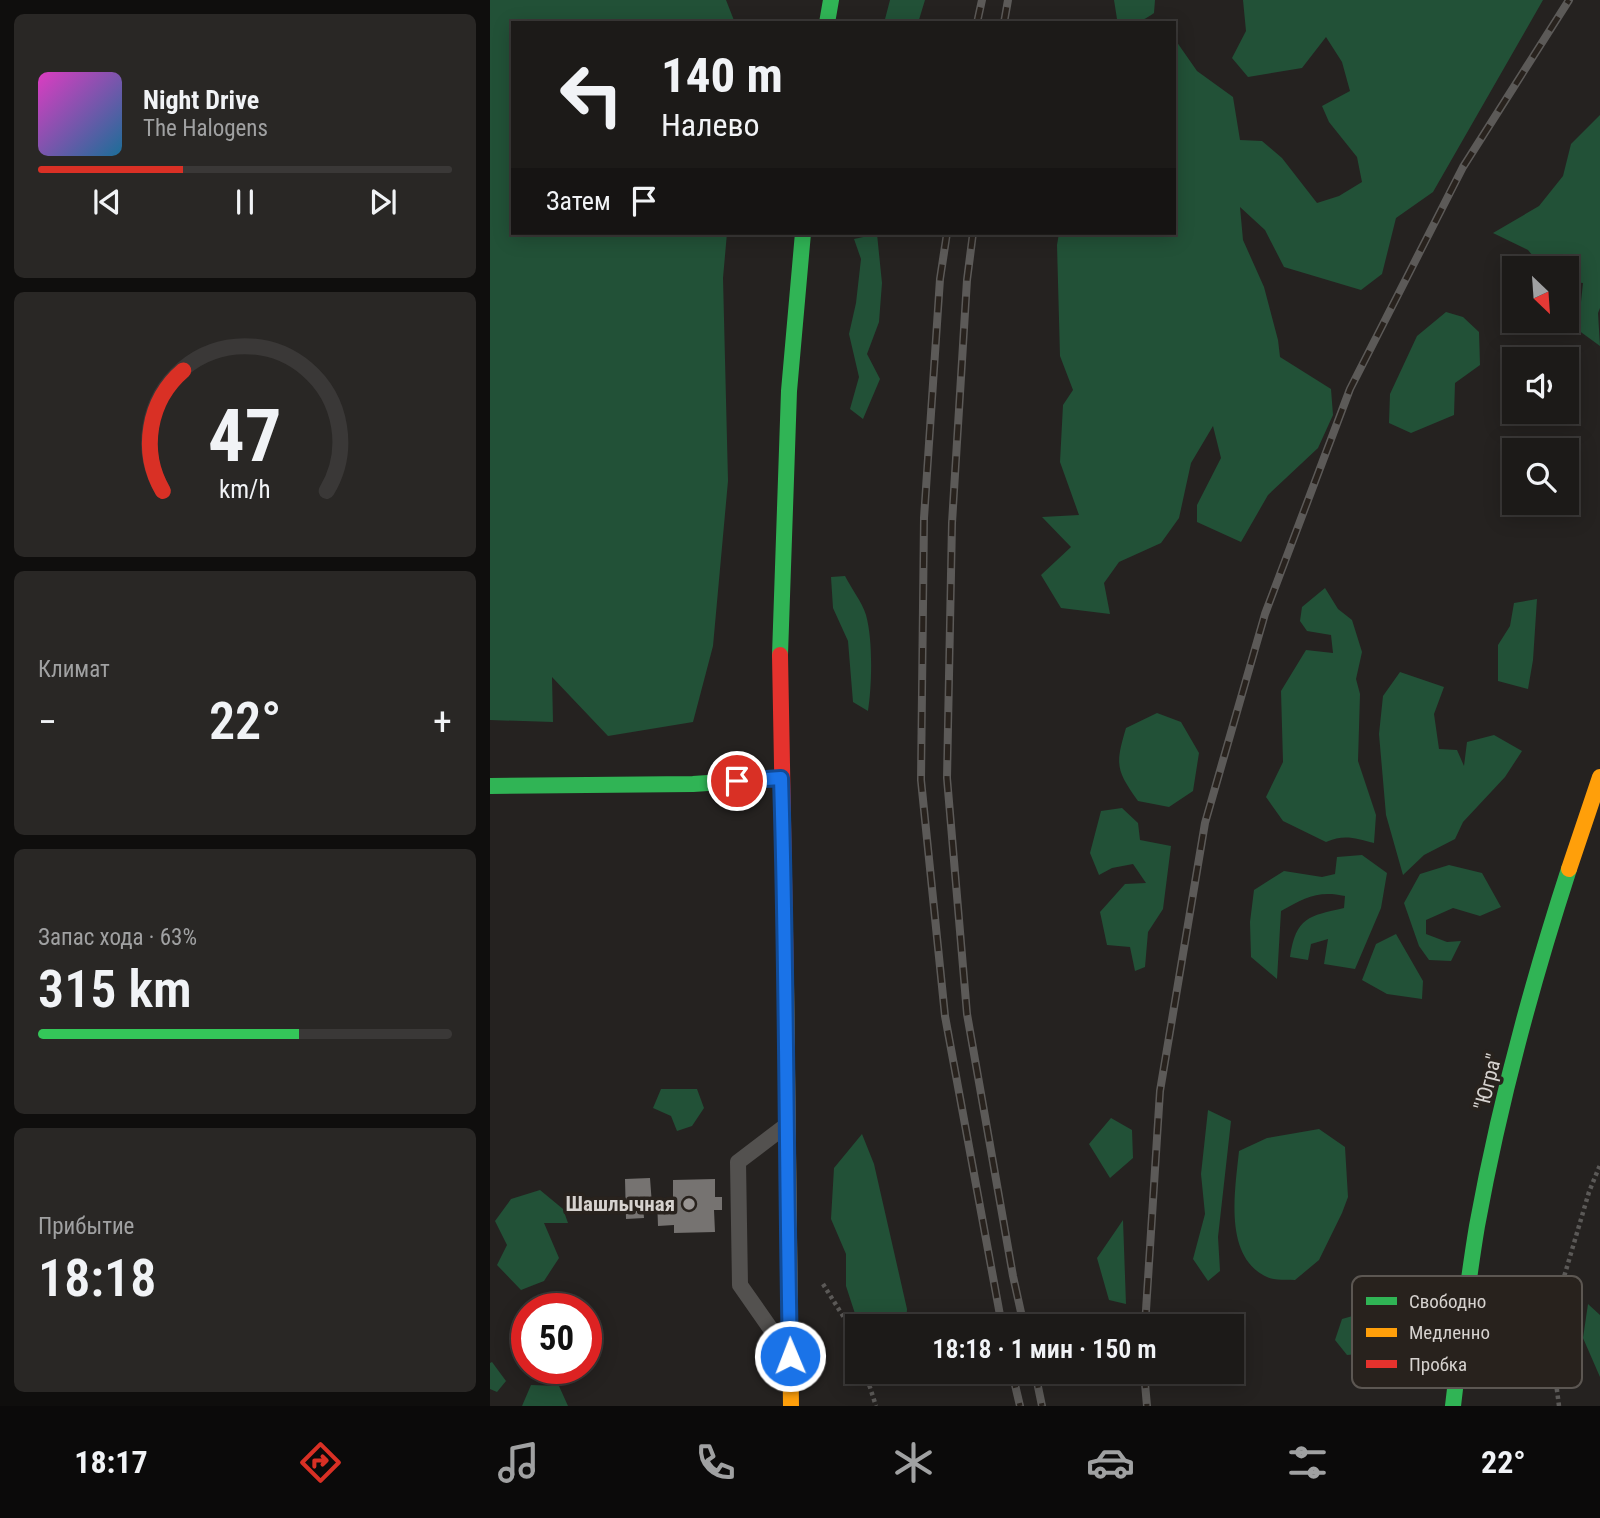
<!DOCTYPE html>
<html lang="ru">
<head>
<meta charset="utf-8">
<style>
  :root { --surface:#1c1a18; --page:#292725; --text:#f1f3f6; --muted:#a0a1a2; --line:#3a3837; --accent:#d93025 }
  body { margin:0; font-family:"Roboto Condensed",sans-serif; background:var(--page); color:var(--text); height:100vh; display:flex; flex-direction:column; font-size:26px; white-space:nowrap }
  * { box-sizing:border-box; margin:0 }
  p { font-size:23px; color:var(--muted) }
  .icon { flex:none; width:38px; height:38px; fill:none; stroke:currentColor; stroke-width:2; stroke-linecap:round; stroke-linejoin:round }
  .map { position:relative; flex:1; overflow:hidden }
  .side { display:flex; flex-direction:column; gap:14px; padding:14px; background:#0f0e0d; width:490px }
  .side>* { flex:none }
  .hud { position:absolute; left:21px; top:21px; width:665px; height:214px; border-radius:0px; box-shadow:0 4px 18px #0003,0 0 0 2px var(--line); background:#1c1a18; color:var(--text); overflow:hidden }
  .needle { width:46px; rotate:155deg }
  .buttons { position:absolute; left:1012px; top:256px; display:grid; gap:14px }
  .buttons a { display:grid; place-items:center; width:77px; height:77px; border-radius:0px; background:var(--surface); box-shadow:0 4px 18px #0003,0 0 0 2px var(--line); font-size:35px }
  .speed { position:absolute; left:21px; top:1293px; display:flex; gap:14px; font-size:35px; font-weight:700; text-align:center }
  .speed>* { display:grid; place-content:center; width:91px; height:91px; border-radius:50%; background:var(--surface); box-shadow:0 4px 18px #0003,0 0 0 2px var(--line); line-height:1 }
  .speed .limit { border:10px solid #d22; background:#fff; color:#111 }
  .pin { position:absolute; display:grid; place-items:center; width:60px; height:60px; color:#fff; margin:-30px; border:4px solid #fff; border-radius:50%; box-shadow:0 2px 7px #0007 }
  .me { position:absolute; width:77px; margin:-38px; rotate:359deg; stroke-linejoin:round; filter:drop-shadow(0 0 5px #0008) }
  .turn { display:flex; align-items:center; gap:24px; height:147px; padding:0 35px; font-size:32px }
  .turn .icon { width:91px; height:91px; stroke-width:2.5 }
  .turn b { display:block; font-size:49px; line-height:60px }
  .then { display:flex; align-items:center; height:66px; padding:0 35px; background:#0003; gap:14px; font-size:26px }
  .big { font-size:52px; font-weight:600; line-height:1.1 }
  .side .widget { flex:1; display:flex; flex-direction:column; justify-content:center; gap:10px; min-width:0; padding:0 24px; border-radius:10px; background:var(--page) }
  .side .dial { align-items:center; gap:0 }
  .dial svg { height:182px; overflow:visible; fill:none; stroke:var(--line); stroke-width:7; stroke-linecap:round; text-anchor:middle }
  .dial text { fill:var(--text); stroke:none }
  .song { display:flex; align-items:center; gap:21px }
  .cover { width:84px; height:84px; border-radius:10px; background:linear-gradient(135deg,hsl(310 70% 55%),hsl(200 70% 35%)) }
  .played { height:7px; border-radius:4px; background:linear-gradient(90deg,var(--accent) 35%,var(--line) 35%) }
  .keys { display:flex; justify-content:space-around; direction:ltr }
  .heat { display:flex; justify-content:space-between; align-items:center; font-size:38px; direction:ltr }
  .charge { height:10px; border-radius:5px; background:linear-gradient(90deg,#34c759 63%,var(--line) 0) }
  .trip { position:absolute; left:355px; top:1314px; width:399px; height:70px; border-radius:0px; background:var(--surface); box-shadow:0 4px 18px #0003,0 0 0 2px var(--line); font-weight:600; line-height:70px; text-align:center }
  .tabs { display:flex; height:112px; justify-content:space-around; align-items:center; background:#0b0a0a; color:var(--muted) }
  .tabs .icon { width:49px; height:49px }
  .tabs .active { color:var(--accent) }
  .tabs b { font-size:32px; color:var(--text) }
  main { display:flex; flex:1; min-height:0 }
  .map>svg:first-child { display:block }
  .forest { fill:#225137 }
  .building { fill:#767371 }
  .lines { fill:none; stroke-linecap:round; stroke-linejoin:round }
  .path { stroke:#5b5957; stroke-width:4.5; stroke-dasharray:3.5 3.5; stroke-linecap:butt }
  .lane { stroke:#53514f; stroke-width:16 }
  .fast { stroke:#30b455; stroke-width:16 }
  .slow { stroke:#ff9f0a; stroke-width:16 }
  .jam { stroke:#e5322d; stroke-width:16 }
  .rail-casing { stroke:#5c5a58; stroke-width:8 }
  .rail { stroke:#28221d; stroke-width:5; stroke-dasharray:16; stroke-linecap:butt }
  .route-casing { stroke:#114b97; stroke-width:18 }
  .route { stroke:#1a73e8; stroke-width:12 }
  .poi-dot { fill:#989492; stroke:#28221d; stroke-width:2.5 }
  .labels { text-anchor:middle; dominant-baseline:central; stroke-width:7; stroke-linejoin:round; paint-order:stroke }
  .street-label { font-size:21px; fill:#d6d2cf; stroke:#28221d }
  .poi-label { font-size:21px; font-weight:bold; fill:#d6d2cf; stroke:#28221d; text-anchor:end }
  .key { fill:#28221d; stroke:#5c5752; stroke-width:2 }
  .key-label { font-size:19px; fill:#d6d2cf }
</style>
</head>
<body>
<main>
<section class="side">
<div class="widget">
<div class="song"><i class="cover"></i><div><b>Night Drive</b><p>The Halogens</p></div></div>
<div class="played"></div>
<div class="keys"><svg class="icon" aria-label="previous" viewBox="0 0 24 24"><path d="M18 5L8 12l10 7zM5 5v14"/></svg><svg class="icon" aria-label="pause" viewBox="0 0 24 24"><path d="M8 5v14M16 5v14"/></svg><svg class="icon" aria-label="next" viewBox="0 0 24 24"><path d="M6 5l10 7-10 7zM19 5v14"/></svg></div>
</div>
<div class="widget dial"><svg viewBox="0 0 100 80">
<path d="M14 69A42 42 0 1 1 86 69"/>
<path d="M14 69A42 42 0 0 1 23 16" stroke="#d93025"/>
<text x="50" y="56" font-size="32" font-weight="700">47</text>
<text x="50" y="72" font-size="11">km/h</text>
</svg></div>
<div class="widget"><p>Климат</p>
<div class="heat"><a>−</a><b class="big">22°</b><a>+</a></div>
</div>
<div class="widget"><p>Запас хода · 63%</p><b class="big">315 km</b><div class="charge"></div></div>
<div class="widget"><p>Прибытие</p><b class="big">18:18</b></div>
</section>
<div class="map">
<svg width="1110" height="1406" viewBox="0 0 1110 1406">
  <rect width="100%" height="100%" fill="#252220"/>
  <path class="forest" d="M0 0H236L245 23H23V233H237L233 278 238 481 223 646 203 722 118 736 62 677 63 722 0 720Z
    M400 0H435L428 23H394Z
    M624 0H665L664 13C653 21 640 28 627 19Z
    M753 0H1053L943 192 906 218 892 274 871 290 794 267 775 230 750 207 753 240 774 287 788 340 790 357 841 389 843 415 828 448 778 495 751 542 707 522V505L731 458 723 426 701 463 689 518 671 543 629 562 614 583 620 614 571 608 551 575 581 547 552 517 589 515 570 462 573 405 583 390 570 356 567 245 569 233H684V38L707 71 743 97 750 140 772 141 792 158 827 203 849 196 872 182 867 157 839 122 832 106 860 91 852 62 836 37 812 68 758 77 742 58 756 31Z
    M1110 115V308L1108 313 1110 346 1088 330 1093 283 1076 281V268H1053L1038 250 1003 233 1049 206 1073 176 1081 144Z
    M387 234 392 283 389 322 377 354 390 379 373 419 360 409 369 377 359 334 366 303 371 259 364 239Z
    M956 312 973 317 989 332 990 365 965 383 964 415 921 433 899 423 900 394 927 336Z
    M355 576C361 588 372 602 376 615 383 640 382 685 378 711L363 702 358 641 343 608 341 577Z
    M835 588 848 609 862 620 872 652 866 679 870 694 868 761 886 815 884 843C865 838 854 834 836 842L793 821 776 797 793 762 791 691 816 650 843 653 841 635 817 631 810 621 812 607Z
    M1047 599 1043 660 1038 689 1008 681V645L1020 626 1024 603Z
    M910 672 954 687 944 714 949 749 967 750 974 766 977 742 1004 735 1032 751 1015 777 973 822 965 839 934 855 913 875 896 815 889 734 893 696Z
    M667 713 691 722 709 753 703 791 679 807 648 801C626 770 625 765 636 728Z
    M632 808 648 823 650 840 681 846 673 909 658 932 655 967 645 971 640 947 617 945 610 912 635 884 656 883 643 864 622 868 609 875 600 853 611 811Z
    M872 855 897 873 891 908 865 969 834 964 838 939 821 944 818 960 800 957C806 917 819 916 854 908L855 896C828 890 814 898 791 911L787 979 761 957 760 922 764 890 794 871 832 877 845 874 847 857Z
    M959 865 992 873 1011 907 990 916 963 908 936 920V934L957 942 971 941 961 961 939 960 929 946 914 903 930 874Z
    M906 934 933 981 932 999 897 994 872 980 886 944Z
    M171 1089H207L214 1108 202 1126 187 1131 181 1116 163 1108Z
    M718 1110 741 1121 728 1237 730 1271 718 1281 703 1259 715 1214 711 1174Z
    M621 1118 642 1130 643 1158 620 1178 599 1144Z
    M829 1129 855 1147 858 1197 852 1213 829 1260 805 1280C796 1279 785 1281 777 1277 733 1257 745 1191 749 1151L777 1138Z
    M372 1134 384 1164 417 1309 416 1326H369L356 1286V1254L341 1219 344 1168Z
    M50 1190 73 1209 78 1223H54L69 1258 54 1281 31 1290 7 1265 17 1245 5 1221 21 1199Z
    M633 1220 636 1304 619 1300 607 1258Z
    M1098 1304 1110 1315V1377L1093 1338Z
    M866 1315 879 1330 881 1353 857 1355 845 1340 852 1319Z
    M2 1362 16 1381 7 1392 0 1389V1363Z
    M41 1385 69 1386 78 1406H32Z"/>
  <path class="building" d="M160 1178 162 1205 153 1206 154 1218 136 1219 135 1179Z
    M225 1179V1197H232V1210H224L225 1232 184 1233V1225L168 1226 167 1198H183V1180Z"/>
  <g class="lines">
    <path class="path" d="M333 1284 358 1324 368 1351
      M375 1372 386 1406
      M1069 1406 1059 1328 1099 1192 1110 1165"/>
    <path class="lane" d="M292 1345 250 1285 248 1162 294 1127"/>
    <path class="fast" d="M337 23 341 0
      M290 655 299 391 313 233
      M0 786 203 784 291 778
      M963 1406C970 1346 977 1286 987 1226 1009 1105 1041 986 1079 869"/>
    <path class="slow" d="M1079 869 1110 777
      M296 984 301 1406"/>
    <path class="jam" d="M290 655 296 984"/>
    <g class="rail-casing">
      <path id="rail" d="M487 23 492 0
        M514 23 518 0
        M457 233 450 279 434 518 431 780 455 1016 512 1326
        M483 233 477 280 462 523 457 778 477 1014 523 1276 534 1326
        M655 1326 670 1091 715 823 775 614 860 389 973 167 1079 0
        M522 1372 530 1406
        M545 1372 552 1406
        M654 1372 657 1406"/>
    </g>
    <use href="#rail" class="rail"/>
  </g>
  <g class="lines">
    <g class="route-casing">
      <path id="route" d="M247 781 291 778C297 971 296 1163 300 1356"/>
    </g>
    <use href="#route" class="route"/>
  </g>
  <circle class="poi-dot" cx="199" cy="1204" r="7"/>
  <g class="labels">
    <g class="street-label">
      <text transform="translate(998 1082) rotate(-76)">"Югра"</text>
    </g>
    <g class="poi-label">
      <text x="185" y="1204">Шашлычная</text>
    </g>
  </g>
  <rect x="862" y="1276" width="230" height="112" rx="10" class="key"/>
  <rect x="876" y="1297" width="31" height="8" fill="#30b455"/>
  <rect x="876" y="1328" width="31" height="9" fill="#ff9f0a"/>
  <rect x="876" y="1360" width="31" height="8" fill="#e5322d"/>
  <g class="key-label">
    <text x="919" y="1308">Свободно</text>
    <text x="919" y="1339">Медленно</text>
    <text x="919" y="1371">Пробка</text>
  </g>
</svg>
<div class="buttons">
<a><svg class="needle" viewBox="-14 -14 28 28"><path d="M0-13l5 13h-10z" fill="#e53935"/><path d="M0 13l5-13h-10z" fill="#a0a1a2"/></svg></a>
<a><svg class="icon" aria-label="sound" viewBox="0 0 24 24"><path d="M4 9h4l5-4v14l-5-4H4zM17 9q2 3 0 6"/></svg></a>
<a><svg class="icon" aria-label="search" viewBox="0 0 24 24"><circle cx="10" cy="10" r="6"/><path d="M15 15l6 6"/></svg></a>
</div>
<div class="speed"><div class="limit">50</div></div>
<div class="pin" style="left:247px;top:781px;background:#d93025"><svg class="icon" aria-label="arrive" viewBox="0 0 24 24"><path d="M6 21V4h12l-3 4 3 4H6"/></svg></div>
<svg class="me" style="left:300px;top:1356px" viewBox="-20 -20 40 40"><circle r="17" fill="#1a73e8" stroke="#fff" stroke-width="3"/><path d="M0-11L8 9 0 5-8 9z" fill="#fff"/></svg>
<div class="trip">18:18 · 1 мин · 150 m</div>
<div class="hud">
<div class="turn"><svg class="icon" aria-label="left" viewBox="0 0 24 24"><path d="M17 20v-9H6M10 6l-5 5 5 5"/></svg><div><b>140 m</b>Налево</div></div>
<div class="then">Затем<svg class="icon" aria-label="arrive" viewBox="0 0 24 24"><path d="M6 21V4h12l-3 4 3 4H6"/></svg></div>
</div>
</div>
</main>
<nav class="tabs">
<b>18:17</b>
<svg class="icon active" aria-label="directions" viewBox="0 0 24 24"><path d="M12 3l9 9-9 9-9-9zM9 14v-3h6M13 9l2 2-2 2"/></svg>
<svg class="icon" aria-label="music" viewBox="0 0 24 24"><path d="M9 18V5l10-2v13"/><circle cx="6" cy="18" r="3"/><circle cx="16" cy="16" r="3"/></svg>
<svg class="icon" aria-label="phone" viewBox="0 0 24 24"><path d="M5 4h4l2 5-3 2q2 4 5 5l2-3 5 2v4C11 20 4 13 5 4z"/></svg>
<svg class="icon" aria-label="climate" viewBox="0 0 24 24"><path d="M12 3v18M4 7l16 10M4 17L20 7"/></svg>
<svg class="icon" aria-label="car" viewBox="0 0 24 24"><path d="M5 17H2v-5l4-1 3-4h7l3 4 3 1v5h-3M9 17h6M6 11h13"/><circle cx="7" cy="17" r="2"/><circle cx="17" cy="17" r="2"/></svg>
<svg class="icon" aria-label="filters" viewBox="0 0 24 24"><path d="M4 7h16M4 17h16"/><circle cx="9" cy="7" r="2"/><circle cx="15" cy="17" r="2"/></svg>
<b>22°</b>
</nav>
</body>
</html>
